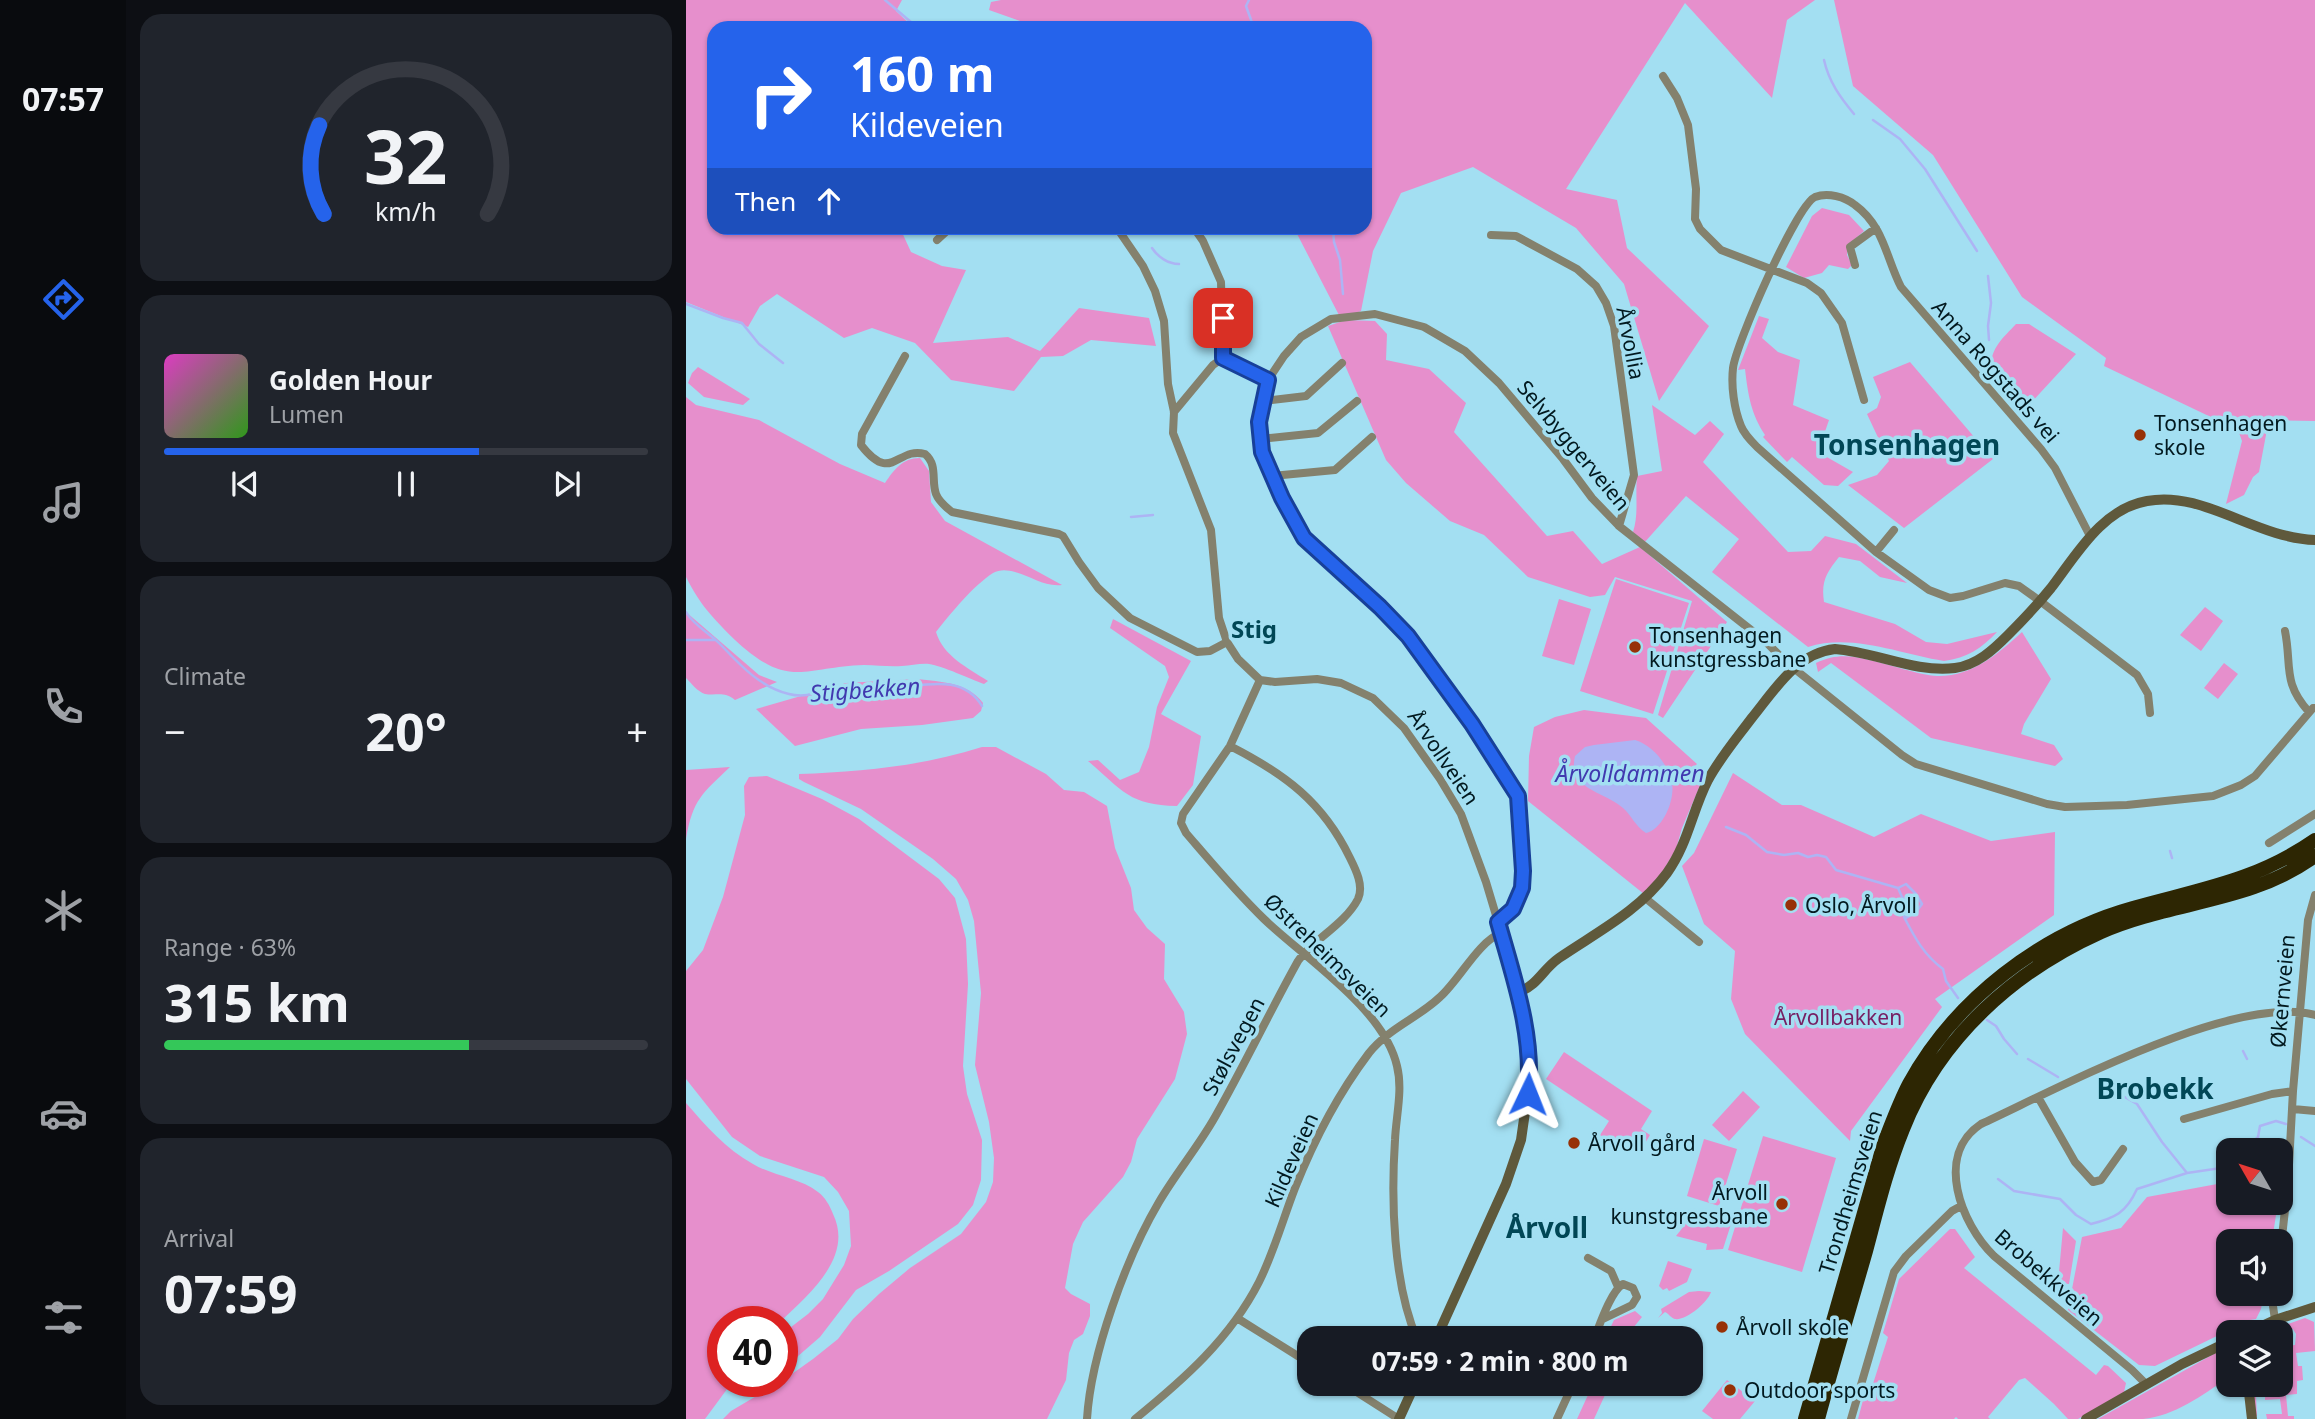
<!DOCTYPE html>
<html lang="en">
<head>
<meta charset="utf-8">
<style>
  :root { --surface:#171b24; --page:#20242c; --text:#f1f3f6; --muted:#9ea1a6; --line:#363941; --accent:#2563eb }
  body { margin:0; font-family:"Noto Sans",sans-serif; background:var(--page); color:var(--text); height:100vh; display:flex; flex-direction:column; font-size:26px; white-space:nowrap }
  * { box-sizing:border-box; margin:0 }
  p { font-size:23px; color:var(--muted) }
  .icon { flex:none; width:38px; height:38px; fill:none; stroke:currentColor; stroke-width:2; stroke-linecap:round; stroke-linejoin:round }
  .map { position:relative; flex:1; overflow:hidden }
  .panel { display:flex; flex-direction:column; gap:14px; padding:14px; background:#0d0f14; width:560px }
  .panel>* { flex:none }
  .guide { position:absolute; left:21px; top:21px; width:665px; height:214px; border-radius:21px; box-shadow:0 2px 5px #0004; background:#2563eb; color:#fff; overflow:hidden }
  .needle { width:46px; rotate:309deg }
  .fabs { position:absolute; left:1530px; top:1138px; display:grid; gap:14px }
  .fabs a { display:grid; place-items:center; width:77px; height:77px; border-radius:14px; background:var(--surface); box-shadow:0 2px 5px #0004; font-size:35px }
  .speed { position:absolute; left:21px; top:1306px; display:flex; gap:14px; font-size:35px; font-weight:700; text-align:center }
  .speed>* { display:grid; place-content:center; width:91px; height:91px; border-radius:50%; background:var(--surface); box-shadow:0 2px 5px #0004; line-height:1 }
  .speed .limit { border:10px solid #d22; background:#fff; color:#111 }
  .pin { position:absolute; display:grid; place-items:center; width:60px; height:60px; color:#fff; margin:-30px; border-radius:14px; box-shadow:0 4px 10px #0006 }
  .me { position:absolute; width:77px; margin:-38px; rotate:2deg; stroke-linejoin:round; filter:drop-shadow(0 0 5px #0008) }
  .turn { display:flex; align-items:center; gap:24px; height:147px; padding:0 28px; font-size:32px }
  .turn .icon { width:91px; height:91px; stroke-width:2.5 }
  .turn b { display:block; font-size:49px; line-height:60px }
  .then { display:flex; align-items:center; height:66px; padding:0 28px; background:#0003; gap:14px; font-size:26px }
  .big { font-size:52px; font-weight:700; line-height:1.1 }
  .panel .card { flex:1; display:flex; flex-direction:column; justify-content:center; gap:10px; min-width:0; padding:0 24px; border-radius:21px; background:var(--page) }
  .panel .dial { align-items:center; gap:0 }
  .dial svg { height:182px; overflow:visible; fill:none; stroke:var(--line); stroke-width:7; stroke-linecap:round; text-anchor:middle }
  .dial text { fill:var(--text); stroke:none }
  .song { display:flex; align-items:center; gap:21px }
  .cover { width:84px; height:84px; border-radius:10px; background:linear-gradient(135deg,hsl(310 70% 55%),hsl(110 70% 35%)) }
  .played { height:7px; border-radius:4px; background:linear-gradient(90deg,var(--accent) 65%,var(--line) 65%) }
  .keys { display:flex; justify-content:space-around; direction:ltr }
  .heat { display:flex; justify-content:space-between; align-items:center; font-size:38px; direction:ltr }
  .charge { height:10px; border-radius:5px; background:linear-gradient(90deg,#34c759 63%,var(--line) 0) }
  .trip { position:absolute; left:611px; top:1326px; width:406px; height:70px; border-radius:21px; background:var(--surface); box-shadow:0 2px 5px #0004; font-weight:700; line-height:70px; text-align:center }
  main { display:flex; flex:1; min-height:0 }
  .menu { display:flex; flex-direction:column; width:126px; justify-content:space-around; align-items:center; background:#090b0e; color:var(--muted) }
  .menu .icon { width:49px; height:49px }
  .menu .on { color:var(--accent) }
  .menu b { font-size:32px; color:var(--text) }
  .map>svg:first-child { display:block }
  .green { fill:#e68fcc }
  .water { fill:#adb4f4 }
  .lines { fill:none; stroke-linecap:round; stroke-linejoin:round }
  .stream { stroke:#adb4f4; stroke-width:2.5 }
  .street { stroke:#84816d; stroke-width:8 }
  .secondary { stroke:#5f593c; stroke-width:10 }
  .highway { stroke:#2d2603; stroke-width:14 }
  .route-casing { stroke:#184099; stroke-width:18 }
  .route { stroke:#2563eb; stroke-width:12 }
  .poi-dot { fill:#973107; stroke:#a3dff2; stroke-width:2.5 }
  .labels { text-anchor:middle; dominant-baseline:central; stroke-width:7; stroke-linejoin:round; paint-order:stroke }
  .street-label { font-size:21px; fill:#02191f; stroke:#a3dff2 }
  .poi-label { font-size:21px; fill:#02191f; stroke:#a3dff2; text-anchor:start }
  .park-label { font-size:21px; fill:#771e62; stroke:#a3dff2 }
  .water-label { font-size:23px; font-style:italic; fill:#4139af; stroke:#a3dff2 }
  .quarter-label { font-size:24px; font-weight:bold; fill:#014756; stroke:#a3dff2 }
  .district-label { font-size:28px; font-weight:bold; fill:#014756; stroke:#a3dff2 }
</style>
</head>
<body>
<main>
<nav class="menu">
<b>07:57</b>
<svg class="icon on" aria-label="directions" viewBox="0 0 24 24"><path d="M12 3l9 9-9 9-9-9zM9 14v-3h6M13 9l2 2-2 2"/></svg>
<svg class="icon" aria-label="music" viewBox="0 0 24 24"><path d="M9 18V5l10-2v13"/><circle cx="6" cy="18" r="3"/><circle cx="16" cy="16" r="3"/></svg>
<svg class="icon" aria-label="phone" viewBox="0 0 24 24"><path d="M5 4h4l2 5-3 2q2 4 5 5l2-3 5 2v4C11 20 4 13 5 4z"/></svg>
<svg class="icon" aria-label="climate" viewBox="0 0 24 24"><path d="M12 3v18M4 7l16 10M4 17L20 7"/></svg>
<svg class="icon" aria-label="car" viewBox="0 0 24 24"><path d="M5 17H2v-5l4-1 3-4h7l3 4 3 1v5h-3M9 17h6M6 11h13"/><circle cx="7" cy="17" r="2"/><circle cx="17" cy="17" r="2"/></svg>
<svg class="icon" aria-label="filters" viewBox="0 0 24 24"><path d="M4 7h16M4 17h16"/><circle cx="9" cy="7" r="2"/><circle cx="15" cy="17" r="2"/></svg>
</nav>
<section class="panel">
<div class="card dial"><svg viewBox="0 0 100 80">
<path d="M14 69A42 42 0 1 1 86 69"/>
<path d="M14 69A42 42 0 0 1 12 30" stroke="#2563eb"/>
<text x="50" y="56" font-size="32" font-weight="700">32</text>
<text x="50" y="72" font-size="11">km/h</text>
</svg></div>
<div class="card">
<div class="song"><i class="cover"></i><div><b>Golden Hour</b><p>Lumen</p></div></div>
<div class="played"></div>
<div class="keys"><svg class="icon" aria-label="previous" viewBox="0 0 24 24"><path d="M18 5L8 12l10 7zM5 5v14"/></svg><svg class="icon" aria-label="pause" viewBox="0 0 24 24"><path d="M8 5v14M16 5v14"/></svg><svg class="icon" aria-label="next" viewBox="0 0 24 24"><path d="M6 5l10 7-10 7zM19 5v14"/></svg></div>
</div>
<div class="card"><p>Climate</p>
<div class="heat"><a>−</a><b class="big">20°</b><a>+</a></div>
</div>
<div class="card"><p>Range · 63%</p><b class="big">315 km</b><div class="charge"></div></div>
<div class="card"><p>Arrival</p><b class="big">07:59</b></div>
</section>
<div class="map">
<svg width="1629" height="1419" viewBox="0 0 1629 1419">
  <rect width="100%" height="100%" fill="#a3dff2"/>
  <path class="green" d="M0 0H216L210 11 228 28H28V228H214L225 252 256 266 280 270 247 343 322 337 354 351 393 308 463 318 470 346 405 340 377 356 355 357 328 391 265 380 229 343 186 328 158 338 91 294 74 306 62 327 0 302Z
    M315 0H1129L1101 20 1086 98 999 3 880 189 931 200 941 248 1023 326 973 401 938 284 890 228 787 167 715 193 687 251 675 311 655 319 608 228H679V28H354L303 10 305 2Z
    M1148 0H1629V421L1579 420 1580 435 1573 472 1567 477 1558 495 1540 504 1556 441 1552 430 1418 366 1420 358 1336 297 1247 155 1167 86Z
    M1136 208 1163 215 1178 231 1162 245 1161 255 1166 265 1162 269 1143 265 1136 273 1118 278 1100 267 1126 216Z
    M1073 316 1083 319 1076 338 1092 352 1114 360 1107 405 1143 420 1132 452 1167 472 1152 486 1138 485 1106 457 1101 462 1077 437 1079 435C1065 414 1062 395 1059 369L1052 370Z
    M660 320 689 321 701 334 700 360 743 369 780 403 768 432 861 536 887 531 916 564 954 547 1041 622 977 718 972 715 1006 601 929 577 919 595 904 597 842 577 798 535 764 521 720 483 700 460 642 326Z
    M1330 324H1343L1390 354 1343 405 1305 369C1304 348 1317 338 1330 324Z
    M1224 362 1307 459 1218 528 1162 485 1191 475 1203 461 1181 414 1191 408 1195 397 1187 377Z
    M12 367 64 399 57 405 18 397 2 383 6 373Z
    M0 397 10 405 73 420 154 464 199 483C208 470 216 458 234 458L243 471 245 502 259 521 376 585C358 587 345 576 329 572 322 570 314 569 307 573 287 586 265 613 250 632 257 656 282 668 302 681L298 684C284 679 257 666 243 664 234 663 225 666 216 666 203 667 191 665 178 665 117 667 103 690 49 640 27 618 14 605 0 577Z
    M966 405 1009 435 1024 421 1038 434 1017 462 1102 552 1125 551 1139 536 1170 544 1221 583 1194 577 1174 561 1153 557C1140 573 1135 582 1138 602L1209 624 1240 642 1261 644 1311 632C1296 648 1281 658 1258 661 1214 654 1166 633 1122 647L1026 572 1053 539 1000 496 958 543 947 532C953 514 949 496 951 476L976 471Z
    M930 579 1003 603 967 714 894 691Z
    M873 599 905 609 888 665 856 656Z
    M1519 607 1537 621 1515 651 1494 635Z
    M0 612 73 675 91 682 49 700C38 691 31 696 19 694 12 692 5 683 0 678Z
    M427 619 505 661 475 714 515 736 507 785 491 806C443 805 437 791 402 761L412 760 434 780 453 772 463 747 471 707 483 677 479 666 424 628Z
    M1336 632 1365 679 1338 724 1335 734 1368 745 1377 759 1369 766 1245 738 1145 663 1132 672 1130 663C1149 654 1163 655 1183 660 1202 664 1233 675 1251 676 1286 677 1313 653 1336 632Z
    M1538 663 1552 674 1532 699 1518 688Z
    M231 679C256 682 281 682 297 703L295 711 287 718 236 725 175 729 109 746 70 709 160 683Z
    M898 710 960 718 1011 764 1008 767 1018 776 996 828 990 849 977 871 958 894 842 801 843 756 848 727 869 717Z
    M296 747H310L360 774 378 790 398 792 421 806 429 848 445 888 448 910 461 928 479 944 478 979 498 1012 501 1034 489 1079 451 1139 445 1162 437 1177 397 1222 387 1244 379 1288 385 1294 404 1304V1316L397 1334 388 1340 383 1353 380 1380 361 1419H37L45 1411 96 1381 127 1359 152 1339 167 1319 193 1294 224 1268 275 1234 300 1202 307 1182 308 1158 303 1122 289 1065 295 993 288 921 282 900 270 879 247 859 175 809 118 782 113 779V774C175 772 236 766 296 747Z
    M44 767C16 794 7 799 0 839V770Z
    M1047 773 1096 805H1115L1188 837 1235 814 1305 841 1369 832 1368 915 1249 999 1256 1007 1165 1131 1164 1141 1059 1034 1045 999 1049 951 1018 924 996 866 1008 853Z
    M81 776 136 799 173 819 253 879 269 898 280 939 282 984 277 1066 281 1094 296 1140 295 1180 287 1205 272 1224 203 1271 170 1290 134 1337 96 1370V1334L122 1314 137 1299 158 1265 165 1246 163 1211 152 1192 138 1177 74 1156 46 1137 0 1079V971L17 950 37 897 59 815 58 786 63 777Z
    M878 1052 966 1111 955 1129 964 1135 958 1145 948 1139 939 1152 914 1135 923 1121 860 1079Z
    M1057 1091 1074 1107 1043 1141 1026 1125Z
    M0 1103C20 1126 40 1149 67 1164 87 1176 114 1178 132 1192 139 1197 144 1206 147 1214 168 1257 123 1294 95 1321H37V1381H47L19 1419H0Z
    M1077 1136 1150 1158 1116 1272 1042 1250Z
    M1018 1139 1051 1149 1033 1206 1001 1196Z
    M1542 1182V1202H1592L1586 1241H1542V1293H1578L1575 1309 1570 1319 1564 1320 1469 1366 1453 1365 1382 1310 1396 1237 1435 1228 1461 1197Z
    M1035 1216 1046 1221 1037 1249 1020 1250 1021 1244 990 1236 1002 1221Z
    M1377 1228 1390 1241 1383 1284 1372 1283Z
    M1264 1229H1269L1289 1257 1278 1268 1410 1375 1418 1365 1422 1366 1440 1383 1438 1392 1392 1419H1382L1368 1404 1339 1378 1333 1380 1302 1417 1304 1419H1272L1270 1417 1268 1419H1172L1180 1389 1185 1390 1202 1337 1197 1333 1213 1279Z
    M982 1261 1006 1269 1001 1282 983 1291 981 1288 977 1290 973 1286Z
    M1013 1291 1025 1292C1022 1302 1000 1321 989 1319 985 1318 983 1314 979 1312L972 1318 976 1313 975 1309 1003 1292Z
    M949 1311 956 1317 938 1339H919L928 1320Z
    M1619 1318 1628 1322 1629 1351 1610 1353 1612 1366H1616L1617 1380 1611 1381V1394L1600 1395 1602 1416H1608V1419H1581L1580 1414H1596L1594 1399 1579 1400V1395L1570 1396 1571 1416H1569L1566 1384H1577L1578 1390 1600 1386V1367L1594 1354V1335L1596 1346 1609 1345 1610 1334 1607 1329 1603 1330 1602 1324Z
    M1542 1346V1378C1516 1395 1489 1416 1457 1419 1443 1419 1427 1419 1412 1419Z
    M1041 1380 1069 1401 1054 1419H1027L1016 1411Z
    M907 1384H924L908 1419H891Z"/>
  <path class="water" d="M949 740C966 745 980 762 985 779 991 796 978 829 960 833 949 826 946 816 937 808 918 791 881 790 889 756L899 747 908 745Z"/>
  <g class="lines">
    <path class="stream" d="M199 0 232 28
      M563 0 560 6 568 28
      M1138 60C1143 82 1154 97 1168 114
      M1187 120 1214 139 1239 169 1291 251
      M647 228 648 242 654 260 657 294
      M466 248C472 257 482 264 493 264
      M1302 276 1305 303 1302 326 1303 340
      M0 304 37 318 56 323 73 344 97 363
      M445 517 467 515
      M0 612C8 626 24 633 35 645 54 665 74 687 103 694 122 699 136 690 155 687 171 685 187 688 203 688 236 687 275 672 296 706
      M0 640H28
      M1040 827 1060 835 1081 852 1098 855 1112 853 1122 857 1131 855 1140 857 1150 870 1212 888 1216 897 1225 905 1218 917C1229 938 1238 955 1257 969L1260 981 1272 998
      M1484 851 1486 858
      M1212 888 1220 884 1230 894 1236 904 1230 912 1220 918
      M1301 1020 1310 1026 1318 1039 1331 1054
      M1557 1051 1561 1059
      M1342 1059 1372 1077
      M1416 1087H1421L1451 1104 1476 1142 1501 1173 1542 1167
      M1615 1137 1629 1146
      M1559 1150 1572 1137 1574 1126 1590 1121 1600 1124
      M1312 1179 1328 1191 1374 1199 1390 1215 1405 1224C1429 1218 1440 1213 1451 1189L1501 1173"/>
    <path class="street" d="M977 76 991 98 1002 125 1010 189 1009 219 1014 229 1035 250 1121 283 1135 293 1156 323 1178 400
      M431 228 457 266 469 291 478 321 482 384 488 412 487 433 525 530 533 618 541 642 552 659 574 680 589 682 631 679 655 683 687 698 718 728 754 779 775 814 800 882 833 992
      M805 235 830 236 891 269 910 286 920 303 928 326 948 475 933 526
      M251 240 264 228
      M1169 265 1164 247 1190 228
      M219 356 176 434 175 445C206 485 211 446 239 454 252 465 245 480 250 494 253 502 260 507 266 512L373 534 377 536 393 562 412 588 444 618 511 652 524 651 541 642
      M537 358 582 380
      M578 401 620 396 656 363
      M488 412 527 365 537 358 535 282 517 241 508 228
      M575 439 632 433 671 401
      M586 476 649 470 686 437
      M1190 552 1208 530
      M1354 601 1333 586 1319 583 1277 596 1264 598 1243 590 1190 552 1071 447C1065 441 1058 434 1055 426 1048 409 1045 386 1047 368 1050 344 1110 206 1129 197 1142 192 1159 197 1169 205 1198 226 1200 258 1215 287L1355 449 1369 468 1404 536
      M1354 601 1451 675 1462 694 1464 713
      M1599 631C1606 666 1596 682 1623 712
      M574 680 544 746 497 814 495 823 500 833C525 862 550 892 578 919 620 959 698 1009 711 1066 717 1090 710 1116 709 1140 705 1200 707 1283 731 1339
      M1583 843 1629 814
      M958 897 1013 942
      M812 922 827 909 836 888 837 871 832 796 786 724 722 636 683 597 618 538 589 483 577 452 573 422 582 380 598 356 615 337 645 319 689 314 738 327 779 351 813 383 877 459 906 498 933 526 1079 641 1100 662 1216 755 1230 764 1361 804 1379 807 1441 805 1527 796 1555 785 1569 776 1627 708H1629
      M1352 1097 1389 1162 1407 1182 1415 1180 1437 1149
      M1607 1109 1629 1111
      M1498 1119 1586 1094 1607 1091
      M1594 1255 1602 1183 1607 1091 1622 920 1629 895
      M902 1258 925 1271 932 1287
      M1589 1293 1587 1306 1589 1320
      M551 1318 623 1363
      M908 1339C914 1324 925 1291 937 1284L947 1288 951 1297 946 1305 917 1319
      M658 1384 713 1419
      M1460 1384 1446 1370 1308 1256C1275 1224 1248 1155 1295 1124 1371 1089 1549 993 1629 1015
      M401 1419C405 1354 440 1258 473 1202 490 1173 512 1147 529 1117 558 1066 583 1013 612 961 628 939 659 924 672 899 678 886 670 870 664 858 637 802 599 774 544 746
      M449 1419C497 1380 544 1339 573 1282 588 1252 597 1219 609 1188 628 1140 652 1094 683 1053 703 1028 732 1018 754 997 774 979 792 942 815 933
      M871 1419 887 1384
      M1165 1419 1208 1272 1220 1256 1266 1211 1275 1206"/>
    <path class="secondary" d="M1563 1332 1589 1320 1629 1307
      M750 1339 820 1184 835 1140 844 1077 842 1037 833 992C853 984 856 970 873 958 911 932 953 911 981 873 1002 844 1006 811 1022 780 1034 758 1050 739 1065 719 1088 691 1110 653 1149 649 1189 652 1229 673 1269 668 1291 665 1307 650 1322 635 1337 620 1352 604 1365 588 1391 554 1416 509 1461 501 1517 490 1569 538 1629 540
      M1562 1384 1566 1419
      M713 1419 729 1384
      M1400 1419 1496 1364 1542 1342"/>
    <path class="highway" d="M1119 1419 1198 1143C1206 1123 1213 1103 1223 1084 1269 1000 1354 934 1447 908 1514 889 1570 881 1629 840
      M1132 1419C1147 1363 1164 1307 1180 1251 1191 1210 1201 1168 1217 1129 1253 1038 1328 971 1415 932 1485 901 1565 903 1629 856"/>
  </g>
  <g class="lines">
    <g class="route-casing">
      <path id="route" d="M537 318V358L582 380 573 422 576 452 596 498 618 538 694 607 722 636 786 724 832 796 837 871 836 888 827 909 812 922C828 979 848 1035 842 1094"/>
    </g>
    <use href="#route" class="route"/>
  </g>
  <g class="poi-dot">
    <circle cx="1454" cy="435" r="7"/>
    <circle cx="949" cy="647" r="7"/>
    <circle cx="1105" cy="905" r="7"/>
    <circle cx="888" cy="1143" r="7"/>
    <circle cx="1096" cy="1204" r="7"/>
    <circle cx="1036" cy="1327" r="7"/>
    <circle cx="1044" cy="1390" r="7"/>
  </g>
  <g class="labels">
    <g class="street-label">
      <text transform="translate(945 343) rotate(79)">Årvollia</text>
      <text transform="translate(1310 371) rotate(49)">Anna Rogstads vei</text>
      <text transform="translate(888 445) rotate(50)">Selvbyggerveien</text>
      <text transform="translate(758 757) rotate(56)">Årvollveien</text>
      <text transform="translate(642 955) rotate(44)">Østreheimsveien</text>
      <text transform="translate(1596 991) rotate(-85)">Økernveien</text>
      <text transform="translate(547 1046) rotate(-62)">Stølsvegen</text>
      <text transform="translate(605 1160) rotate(-66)">Kildeveien</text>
      <text transform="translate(1164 1192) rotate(-73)">Trondheimsveien</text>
      <text transform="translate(1363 1277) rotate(41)">Brobekkveien</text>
    </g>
    <g class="poi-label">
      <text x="1468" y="423">Tonsenhagen<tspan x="1468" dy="24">skole</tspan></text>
      <text x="963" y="635">Tonsenhagen<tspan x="963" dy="24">kunstgressbane</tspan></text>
      <text x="1119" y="905">Oslo, Årvoll</text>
      <text x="902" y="1143">Årvoll gård</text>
      <text x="1082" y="1192" text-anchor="end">Årvoll<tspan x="1082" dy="24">kunstgressbane</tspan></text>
      <text x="1050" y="1327">Årvoll skole</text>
      <text x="1058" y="1390">Outdoor sports</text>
    </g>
    <g class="park-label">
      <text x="1152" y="1017">Årvollbakken</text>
    </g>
    <g class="water-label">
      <text transform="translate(179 689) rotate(-4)">Stigbekken</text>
      <text x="944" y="773">Årvolldammen</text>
    </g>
    <g class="quarter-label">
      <text x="568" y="628">Stig</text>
    </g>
    <g class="district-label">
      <text x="1221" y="444">Tonsenhagen</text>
      <text x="1469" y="1088">Brobekk</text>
      <text x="861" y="1227">Årvoll</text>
    </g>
  </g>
</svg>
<div class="fabs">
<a><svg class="needle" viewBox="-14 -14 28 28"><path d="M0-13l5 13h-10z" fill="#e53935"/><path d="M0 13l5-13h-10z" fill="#9ea1a6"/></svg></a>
<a><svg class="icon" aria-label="sound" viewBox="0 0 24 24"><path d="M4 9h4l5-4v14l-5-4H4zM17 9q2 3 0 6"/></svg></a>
<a><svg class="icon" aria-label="layers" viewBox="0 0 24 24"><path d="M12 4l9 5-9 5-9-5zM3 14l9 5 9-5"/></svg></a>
</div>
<div class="speed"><div class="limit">40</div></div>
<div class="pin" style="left:537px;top:318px;background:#d93025"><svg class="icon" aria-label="arrive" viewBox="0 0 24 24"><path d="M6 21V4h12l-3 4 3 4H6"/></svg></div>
<svg class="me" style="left:842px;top:1094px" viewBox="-20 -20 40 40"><path d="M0-17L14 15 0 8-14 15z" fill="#2563eb" stroke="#fff" stroke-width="4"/></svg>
<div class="trip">07:59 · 2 min · 800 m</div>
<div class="guide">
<div class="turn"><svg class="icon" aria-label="right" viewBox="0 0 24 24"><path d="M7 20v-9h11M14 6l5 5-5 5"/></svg><div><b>160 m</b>Kildeveien</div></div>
<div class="then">Then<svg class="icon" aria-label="ahead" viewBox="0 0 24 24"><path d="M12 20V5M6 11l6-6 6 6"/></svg></div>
</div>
</div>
</main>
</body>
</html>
